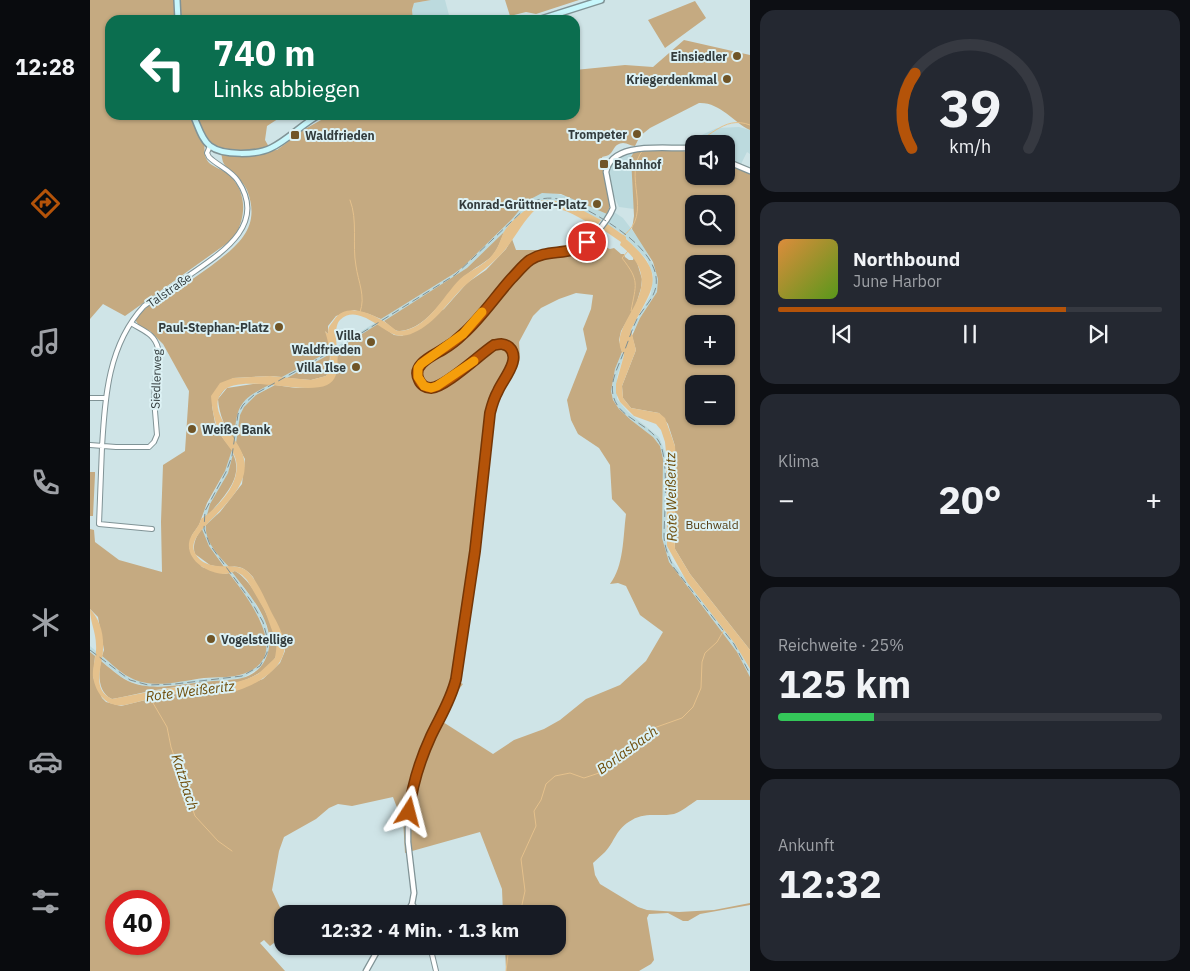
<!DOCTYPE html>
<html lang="de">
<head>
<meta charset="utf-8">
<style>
  :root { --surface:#171b24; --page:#242831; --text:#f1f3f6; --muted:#9ea1a6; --line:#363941; --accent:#b45309 }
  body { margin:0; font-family:"IBM Plex Sans",sans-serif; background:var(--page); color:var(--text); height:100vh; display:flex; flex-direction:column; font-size:19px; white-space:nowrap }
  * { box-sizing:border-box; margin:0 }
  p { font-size:16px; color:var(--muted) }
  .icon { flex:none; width:28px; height:28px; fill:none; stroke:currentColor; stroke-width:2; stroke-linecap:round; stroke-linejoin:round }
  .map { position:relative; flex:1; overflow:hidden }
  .details { display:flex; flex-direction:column; gap:10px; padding:10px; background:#0d0f14; width:440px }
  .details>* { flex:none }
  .guide { position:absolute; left:15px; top:15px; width:475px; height:105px; border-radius:15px; box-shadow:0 1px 4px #0004; background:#0b6e4f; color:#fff; overflow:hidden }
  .buttons { position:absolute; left:595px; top:135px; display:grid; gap:10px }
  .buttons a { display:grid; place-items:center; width:50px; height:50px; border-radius:10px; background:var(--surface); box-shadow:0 1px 4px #0004; font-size:25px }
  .speed { position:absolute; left:15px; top:890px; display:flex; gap:10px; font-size:25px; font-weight:700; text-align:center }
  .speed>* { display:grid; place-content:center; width:65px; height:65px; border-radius:50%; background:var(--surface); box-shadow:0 1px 4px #0004; line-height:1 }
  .speed .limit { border:8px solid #d22; background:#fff; color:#111 }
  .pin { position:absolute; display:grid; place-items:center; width:42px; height:42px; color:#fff; margin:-21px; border:2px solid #fff; border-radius:50%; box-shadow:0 1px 5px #0007 }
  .me { position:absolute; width:55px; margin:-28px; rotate:9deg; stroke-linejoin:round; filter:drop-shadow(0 0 4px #0008) }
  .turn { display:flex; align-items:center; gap:18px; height:105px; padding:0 25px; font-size:22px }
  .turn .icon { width:65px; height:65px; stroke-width:2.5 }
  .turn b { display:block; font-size:35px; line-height:42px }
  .big { font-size:38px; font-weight:700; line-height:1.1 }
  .details .tile { flex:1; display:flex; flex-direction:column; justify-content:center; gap:8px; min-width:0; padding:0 18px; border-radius:15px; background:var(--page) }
  .details .dial { align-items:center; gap:0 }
  .dial svg { height:130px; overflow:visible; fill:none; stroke:var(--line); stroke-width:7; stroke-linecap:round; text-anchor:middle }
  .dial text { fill:var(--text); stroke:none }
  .song { display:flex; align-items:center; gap:15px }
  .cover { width:60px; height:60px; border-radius:8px; background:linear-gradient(135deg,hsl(30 70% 55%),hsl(90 70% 35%)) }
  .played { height:5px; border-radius:2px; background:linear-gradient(90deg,var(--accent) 75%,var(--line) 75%) }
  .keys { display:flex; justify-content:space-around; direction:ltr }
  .heat { display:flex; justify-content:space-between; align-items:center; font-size:28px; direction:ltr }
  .charge { height:8px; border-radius:4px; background:linear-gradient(90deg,#34c759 25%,var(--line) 0) }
  .trip { position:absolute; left:184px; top:905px; width:292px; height:50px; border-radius:15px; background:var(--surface); box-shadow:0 1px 4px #0004; font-weight:700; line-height:50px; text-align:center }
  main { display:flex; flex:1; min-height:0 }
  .dock { display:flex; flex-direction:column; width:90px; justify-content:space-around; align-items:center; background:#090b0e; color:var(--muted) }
  .dock .icon { width:35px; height:35px }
  .dock .on { color:var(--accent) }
  .dock b { font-size:22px; color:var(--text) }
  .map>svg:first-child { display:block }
  .built { fill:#bcdade }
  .green { fill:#c5aa81; fill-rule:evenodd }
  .water { fill:#e5c18c }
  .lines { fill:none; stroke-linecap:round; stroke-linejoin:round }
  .stream { stroke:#e5c18c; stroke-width:1 }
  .minor-casing { stroke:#809396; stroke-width:6 }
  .tertiary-casing { stroke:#809396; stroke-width:7 }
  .secondary-casing { stroke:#809396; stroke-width:8 }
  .minor { stroke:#fff; stroke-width:4 }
  .tertiary { stroke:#fff; stroke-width:4.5 }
  .secondary { stroke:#c8f7fc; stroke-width:5 }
  .rail { stroke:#819092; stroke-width:1; stroke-dasharray:8 4; stroke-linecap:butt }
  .route-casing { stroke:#753606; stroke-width:12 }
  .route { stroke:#b45309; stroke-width:9 }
  .slow { stroke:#f59e0b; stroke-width:9 }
  .poi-dot { fill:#705527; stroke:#dcf1f4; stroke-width:2 }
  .labels { text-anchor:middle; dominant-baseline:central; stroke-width:4; stroke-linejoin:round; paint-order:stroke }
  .poi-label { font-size:12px; font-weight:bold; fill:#333c3d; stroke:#dcf1f4; text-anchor:end }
  .street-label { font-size:12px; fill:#333c3d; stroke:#dcf1f4 }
  .park-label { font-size:12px; fill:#543c12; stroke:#dcf1f4 }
  .water-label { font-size:14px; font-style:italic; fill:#6e4c09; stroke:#dcf1f4 }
</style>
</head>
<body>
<main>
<nav class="dock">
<b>12:28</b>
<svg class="icon on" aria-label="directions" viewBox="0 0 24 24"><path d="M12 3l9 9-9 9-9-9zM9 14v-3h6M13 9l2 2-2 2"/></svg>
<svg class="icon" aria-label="music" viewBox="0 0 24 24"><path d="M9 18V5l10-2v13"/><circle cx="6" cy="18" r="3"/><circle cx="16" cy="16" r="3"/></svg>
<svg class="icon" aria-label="phone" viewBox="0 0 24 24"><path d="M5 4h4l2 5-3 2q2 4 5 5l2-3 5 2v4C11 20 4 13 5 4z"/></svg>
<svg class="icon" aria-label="climate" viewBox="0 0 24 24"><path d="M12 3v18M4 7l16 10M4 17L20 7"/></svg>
<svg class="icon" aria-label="car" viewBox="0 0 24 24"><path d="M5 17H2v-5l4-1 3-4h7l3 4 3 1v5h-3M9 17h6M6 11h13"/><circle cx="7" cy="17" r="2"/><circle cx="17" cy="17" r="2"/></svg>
<svg class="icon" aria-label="filters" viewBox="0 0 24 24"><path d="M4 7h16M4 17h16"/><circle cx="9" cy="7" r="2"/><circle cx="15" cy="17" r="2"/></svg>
</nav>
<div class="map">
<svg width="660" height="971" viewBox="0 0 660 971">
  <rect width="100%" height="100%" fill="#cfe4e7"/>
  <path class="built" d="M341 0H355L359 15H374L385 20H323L322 10 324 3Z
    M649 127 660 130V154L657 152 651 164 636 159V144H604V149L598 147 605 138 627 128Z
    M545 150 541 157 544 209 529 207 521 189 519 170 522 163 529 156Z
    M451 193H463L479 197 512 211 520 216 524 212 533 218 552 243 566 270 568 279 567 292 550 318 544 331 541 330 561 294 563 275 557 260 531 233 485 206 462 200 447 202 442 205 377 268 366 276 252 347 166 395 150 415 147 440 138 473 134 480 121 544 163 600 175 621 180 641 178 653 171 667 153 678 86 685 58 687 39 681 30 676 0 652V646L32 673 40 678 58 683 85 682 152 675 168 665 172 623 149 586 119 546 112 530 114 511 131 479 140 456 147 414 151 404 164 392 238 352 365 273 373 267 423 218 437 201Z
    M531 354 534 355 527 377V399L538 412 569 437 575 452 576 537 577 546 582 561 649 649 660 671V677L647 652 583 569 575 554 572 538 573 459 570 446 563 437 541 420 529 409 523 400 521 391 525 369Z"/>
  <path class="green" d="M0 0H85L86 20H20V115H101C105 124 112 134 114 143 115 148 114 154 116 158 119 167 134 169 140 176 158 193 156 220 143 239L35 316 13 304 0 319V326Z
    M89 0H341L324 3 322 10 323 20H89Z
    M415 0H489L446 14 436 12 420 16Z
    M605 1 616 18 575 48 558 20Z
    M594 40 660 55V130C643 122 630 102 609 103L560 128 550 136 545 146C540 146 538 143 533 143 524 144 525 149 520 154 518 156 514 156 512 157L515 181 522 200 517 214 471 194 452 193 437 201 423 218 373 267 365 273 291 319 279 314 264 310 246 316 238 326V334L235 331 239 339 240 351 192 377 180 376 143 378 122 406 125 423 132 437 142 450 135 471 117 503 109 525 102 535 99 548 112 567 135 574 139 573C157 597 205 657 153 674 141 678 127 677 114 678 90 681 62 690 39 677 29 672 21 663 12 656L14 650 8 617 0 609V529L4 530 5 542 29 560 72 572 71 522 73 465 95 451 99 391 73 344 60 331 49 326 46 321V318L58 306 68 300 70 302C87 290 104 278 121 266 147 246 172 228 157 190 152 179 140 173 134 164 132 161 132 156 131 153L187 150 215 129 240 115H485V70L535 65 563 67Z
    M105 115H194L177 126 175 140 179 147C160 152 132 156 118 140 112 133 109 123 105 115Z
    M545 150 592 151 604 153V176H636V164L660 173V650L600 574 585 549V446L578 424 569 413 541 408 533 398 532 386 546 350 542 336 550 318 567 292 568 279 563 262 542 229 544 216 541 157ZM604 204H636V236H604ZM604 264H636V296H604ZM604 324H636V356H604ZM604 384H636V416H604Z
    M414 232C411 240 408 249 402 256 395 263 387 266 380 272 359 288 339 329 310 331 305 332 298 324 294 321L377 268Z
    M422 239 426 250H492L501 242 520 249 524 248 531 254H534L535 257 539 260H543L544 257 546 259 552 279 551 288 546 305 531 331 529 340 532 352 525 369 521 391 523 400 529 409 541 420 563 437 570 446 573 459 572 538 579 562 647 652 660 677V800H607C599 805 593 811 584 814 569 817 556 812 542 820 525 829 525 842 515 852 511 856 507 859 503 863L505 875 510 884 548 907 557 910 589 912 624 910 660 903V905L610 914 598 921H593L578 913 559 914 557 918 564 960 561 964 549 971H416L415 946H468V914H413L412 889 390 832 315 853 313 819H316L317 808 309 813 303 797 262 806 248 804 239 808 226 819 194 837 189 851 182 890 193 914 192 940 189 939 180 946 174 940 170 943 195 971H0V652L5 656 3 677 12 698 16 702 31 706 76 695 110 692 132 694 173 679 190 663 195 651 194 643 163 577C156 569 150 565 139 567 129 556 114 541 116 525L130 512 152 484 155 459 146 443 150 415 154 407 166 395 185 385 206 388 223 387 246 372 248 349 288 324 304 335 312 336 354 309 377 283 396 270 416 249ZM486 293 503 295 501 309 493 329 497 349 477 400 481 420 488 434 509 448 520 465 522 499 536 514C533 537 534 566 520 584L528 583 536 586 550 615 573 632 556 661 530 685 496 699 470 720 454 729 424 740 403 754 353 722 366 693 373 684 369 682V677L391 535 401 422 405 405 410 391 427 368 430 359 429 342 443 316 451 308 469 299ZM26 901H69V944H26Z
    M240 354 239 371 236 376 221 380 197 378Z
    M163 384H181C149 400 147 405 144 440 135 428 129 414 128 399L137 388Z
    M143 454C154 477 135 495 121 512L117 515 120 504 138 473Z
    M0 472H5V475L3 516H0Z
    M112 529 119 546 135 568 120 565 105 554C102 545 106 536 112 529Z
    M145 571C162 581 173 606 181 624 184 634 190 648 185 658 177 673 149 684 132 686 126 687 120 684 113 684 105 684 95 686 87 687 65 689 44 695 22 699 8 693 8 674 11 661 20 668 28 676 38 681 62 692 90 684 114 682 126 680 140 681 152 678 161 676 171 669 175 660 191 628 160 596 142 572Z"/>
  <path class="water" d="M453 200C476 199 492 210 511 220L506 227C488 217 467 202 446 209 433 221 425 238 414 251 403 264 390 272 378 283 359 299 347 323 323 333 317 336 309 337 303 334 289 328 266 304 250 320 238 333 259 375 237 385 213 396 150 372 132 392 115 412 151 440 154 459 163 500 92 530 105 553 117 575 145 560 157 571 168 580 177 604 184 617 189 626 197 642 194 652 189 675 152 693 130 694 123 694 116 692 109 692 98 692 87 693 77 695 63 697 49 702 35 705 17 708 6 694 3 677 2 667 7 655 6 645 6 632 0 622 0 609 10 620 14 634 13 649 13 665 0 689 22 699L74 689 114 684 130 687 157 679 168 674 185 658 187 644 175 611 157 580 152 575 145 571C142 572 137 574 134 574 118 573 97 561 99 543 100 534 109 528 111 519 130 506 153 481 145 457 142 449 136 444 132 437 125 425 122 410 121 396L130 383 143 378 180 376 221 380 236 376C244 362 239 345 235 331L238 334C238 326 240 326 244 320 258 298 292 318 307 331 336 332 352 297 370 279 380 270 394 266 403 254 408 248 410 241 413 234 418 222 441 204 453 200Z
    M516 223 536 237V239C579 277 562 287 541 330L546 350 532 386 533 398 541 408 569 413 575 418 585 446 588 486 584 521 585 549 600 574 660 650V669L645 644 597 582 577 546 576 452 575 442 571 430 566 424 544 416 530 402 526 393V384L534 355C511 324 587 290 530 245L531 242 512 229Z"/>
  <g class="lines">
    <path class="stream" d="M595 146C619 142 632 114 660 125
      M260 200C268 220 262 245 266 266 268 281 276 297 270 312
      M533 236C565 213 531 176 553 150
      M538 251 532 258C550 281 546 284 541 311H543
      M63 703 77 727 81 747 105 816 128 841 142 851
      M430 914 435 891 431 859 446 826 444 811 451 800 456 784 465 776 480 773 494 778 509 773 521 759 550 740 561 729 592 718 603 707 611 688 612 662 615 653 627 642 634 630
      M416 971 419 946"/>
    <g class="minor-casing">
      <path id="minor" d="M0 398H15
        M0 445 26 447H59L64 442 67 435 64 399 68 348C64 333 53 331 41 323
        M62 529 9 524C10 499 11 473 12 447 15 397 18 345 54 306 70 295 86 285 101 274 133 252 177 224 148 181 141 170 128 166 119 157L117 153 120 146
        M322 904 331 914
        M340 946 346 971"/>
    </g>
    <g class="tertiary-casing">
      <path id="tertiary" d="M636 161 660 171
        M316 914 322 904 324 893 318 842V822L322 788 334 755 363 691 366 679 385 551 400 413C402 405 404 398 408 390 413 379 432 359 419 347 414 343 410 344 404 345 390 354 356 387 341 388 328 388 324 372 332 363 337 358 345 354 351 351 379 334 398 305 420 281 426 274 432 267 439 261 452 251 467 254 482 251 496 248 518 221 523 208L516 172C522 141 573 149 597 148L604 150
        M276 971 290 946"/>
    </g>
    <g class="secondary-casing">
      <path id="secondary" d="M87 0 88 20
        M448 20 511 0
        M103 115C108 125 111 139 120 146 133 156 167 155 181 148 198 140 212 124 229 115"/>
    </g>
    <use href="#minor" class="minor"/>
    <use href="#tertiary" class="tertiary"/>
    <use href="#secondary" class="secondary"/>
    <path class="rail" d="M0 650 40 680 58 685 85 684 152 676 170 666 177 653 178 641 173 622 161 601 120 545 114 529 115 511 136 472 142 456 148 414 153 405 165 394 249 347 365 275 441 203C458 193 478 200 495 209 520 222 571 252 566 286 564 299 553 308 547 319 541 331 538 343 533 354 528 367 520 381 523 395 528 418 556 422 568 440 580 457 574 515 574 537 575 549 579 558 584 568L644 644 660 674"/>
  </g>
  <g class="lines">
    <g class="route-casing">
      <path id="route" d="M319 812C322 785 330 760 341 736 350 717 361 700 366 679L385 551 400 413C402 405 404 398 408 391 413 379 432 359 419 347 414 343 410 344 404 345 390 354 356 387 341 388 336 388 331 385 329 380 321 365 342 356 352 350 359 346 367 340 373 334 391 318 405 297 421 279 427 273 433 265 440 260 458 248 481 257 497 242"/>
    </g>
    <use href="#route" class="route"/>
    <path class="slow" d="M384 361 347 386 341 388 334 386 328 377V368L331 364 373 334 392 312"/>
  </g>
  <g class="poi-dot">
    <circle cx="647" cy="56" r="5"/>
    <circle cx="637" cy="79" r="5"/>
    <circle cx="547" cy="134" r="5"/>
    <rect x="200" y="130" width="10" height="10" rx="2.5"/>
    <rect x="509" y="159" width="10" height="10" rx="2.5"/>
    <circle cx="507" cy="204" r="5"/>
    <circle cx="189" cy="327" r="5"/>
    <circle cx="281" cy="342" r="5"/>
    <circle cx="266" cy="367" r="5"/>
    <circle cx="102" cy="429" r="5"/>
    <circle cx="121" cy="639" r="5"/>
  </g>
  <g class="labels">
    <g class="poi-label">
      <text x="637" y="56">Einsiedler</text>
      <text x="627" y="79">Kriegerdenkmal</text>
      <text x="537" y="134">Trompeter</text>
      <text x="215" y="135" text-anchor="start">Waldfrieden</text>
      <text x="524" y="164" text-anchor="start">Bahnhof</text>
      <text x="497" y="204">Konrad-Grüttner-Platz</text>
      <text x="179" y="327">Paul-Stephan-Platz</text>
      <text x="271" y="335">Villa<tspan x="271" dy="14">Waldfrieden</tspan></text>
      <text x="256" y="367">Villa Ilse</text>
      <text x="112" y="429" text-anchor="start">Weiße Bank</text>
      <text x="131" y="639" text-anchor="start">Vogelstellige</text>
    </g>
    <g class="street-label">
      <text transform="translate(79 290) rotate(-35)">Talstraße</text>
      <text transform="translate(66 379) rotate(-88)">Siedlerweg</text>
    </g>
    <g class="park-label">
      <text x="622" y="524">Buchwald</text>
    </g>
    <g class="water-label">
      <text transform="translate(581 497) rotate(-91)">Rote Weißeritz</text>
      <text transform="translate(100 691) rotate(-7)">Rote Weißeritz</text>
      <text transform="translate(537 750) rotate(-36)">Borlasbach</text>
      <text transform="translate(95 782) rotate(72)">Katzbach</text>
    </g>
  </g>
</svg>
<div class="buttons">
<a><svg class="icon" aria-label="sound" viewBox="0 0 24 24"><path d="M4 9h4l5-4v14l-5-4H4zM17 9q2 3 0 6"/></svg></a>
<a><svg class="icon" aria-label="search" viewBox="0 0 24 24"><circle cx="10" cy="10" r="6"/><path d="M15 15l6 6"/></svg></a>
<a><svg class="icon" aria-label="layers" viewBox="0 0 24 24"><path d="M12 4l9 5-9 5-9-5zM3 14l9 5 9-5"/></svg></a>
<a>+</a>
<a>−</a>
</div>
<div class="speed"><div class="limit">40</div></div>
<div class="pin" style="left:497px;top:242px;background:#d93025"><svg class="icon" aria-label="arrive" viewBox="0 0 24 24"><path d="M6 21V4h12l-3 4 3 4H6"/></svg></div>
<svg class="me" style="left:319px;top:812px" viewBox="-20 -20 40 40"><path d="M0-17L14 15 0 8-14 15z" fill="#b45309" stroke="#fff" stroke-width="4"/></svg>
<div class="trip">12:32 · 4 Min. · 1.3 km</div>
<div class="guide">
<div class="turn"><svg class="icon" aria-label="left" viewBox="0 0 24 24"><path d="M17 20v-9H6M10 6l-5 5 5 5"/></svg><div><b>740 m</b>Links abbiegen</div></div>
</div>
</div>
<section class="details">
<div class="tile dial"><svg viewBox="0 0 100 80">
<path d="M14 69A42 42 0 1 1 86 69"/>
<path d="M14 69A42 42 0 0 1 16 23" stroke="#b45309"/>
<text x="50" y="56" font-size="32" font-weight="700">39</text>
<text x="50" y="72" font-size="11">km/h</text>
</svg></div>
<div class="tile">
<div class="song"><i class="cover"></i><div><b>Northbound</b><p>June Harbor</p></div></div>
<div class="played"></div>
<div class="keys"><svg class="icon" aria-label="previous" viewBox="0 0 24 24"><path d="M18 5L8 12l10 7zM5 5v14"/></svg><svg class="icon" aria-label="pause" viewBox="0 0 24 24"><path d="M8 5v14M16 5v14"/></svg><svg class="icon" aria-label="next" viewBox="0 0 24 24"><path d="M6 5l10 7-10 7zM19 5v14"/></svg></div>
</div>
<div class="tile"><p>Klima</p>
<div class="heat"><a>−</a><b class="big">20°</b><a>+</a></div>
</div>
<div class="tile"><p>Reichweite · 25%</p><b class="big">125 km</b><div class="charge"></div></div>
<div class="tile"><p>Ankunft</p><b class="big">12:32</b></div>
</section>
</main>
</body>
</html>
